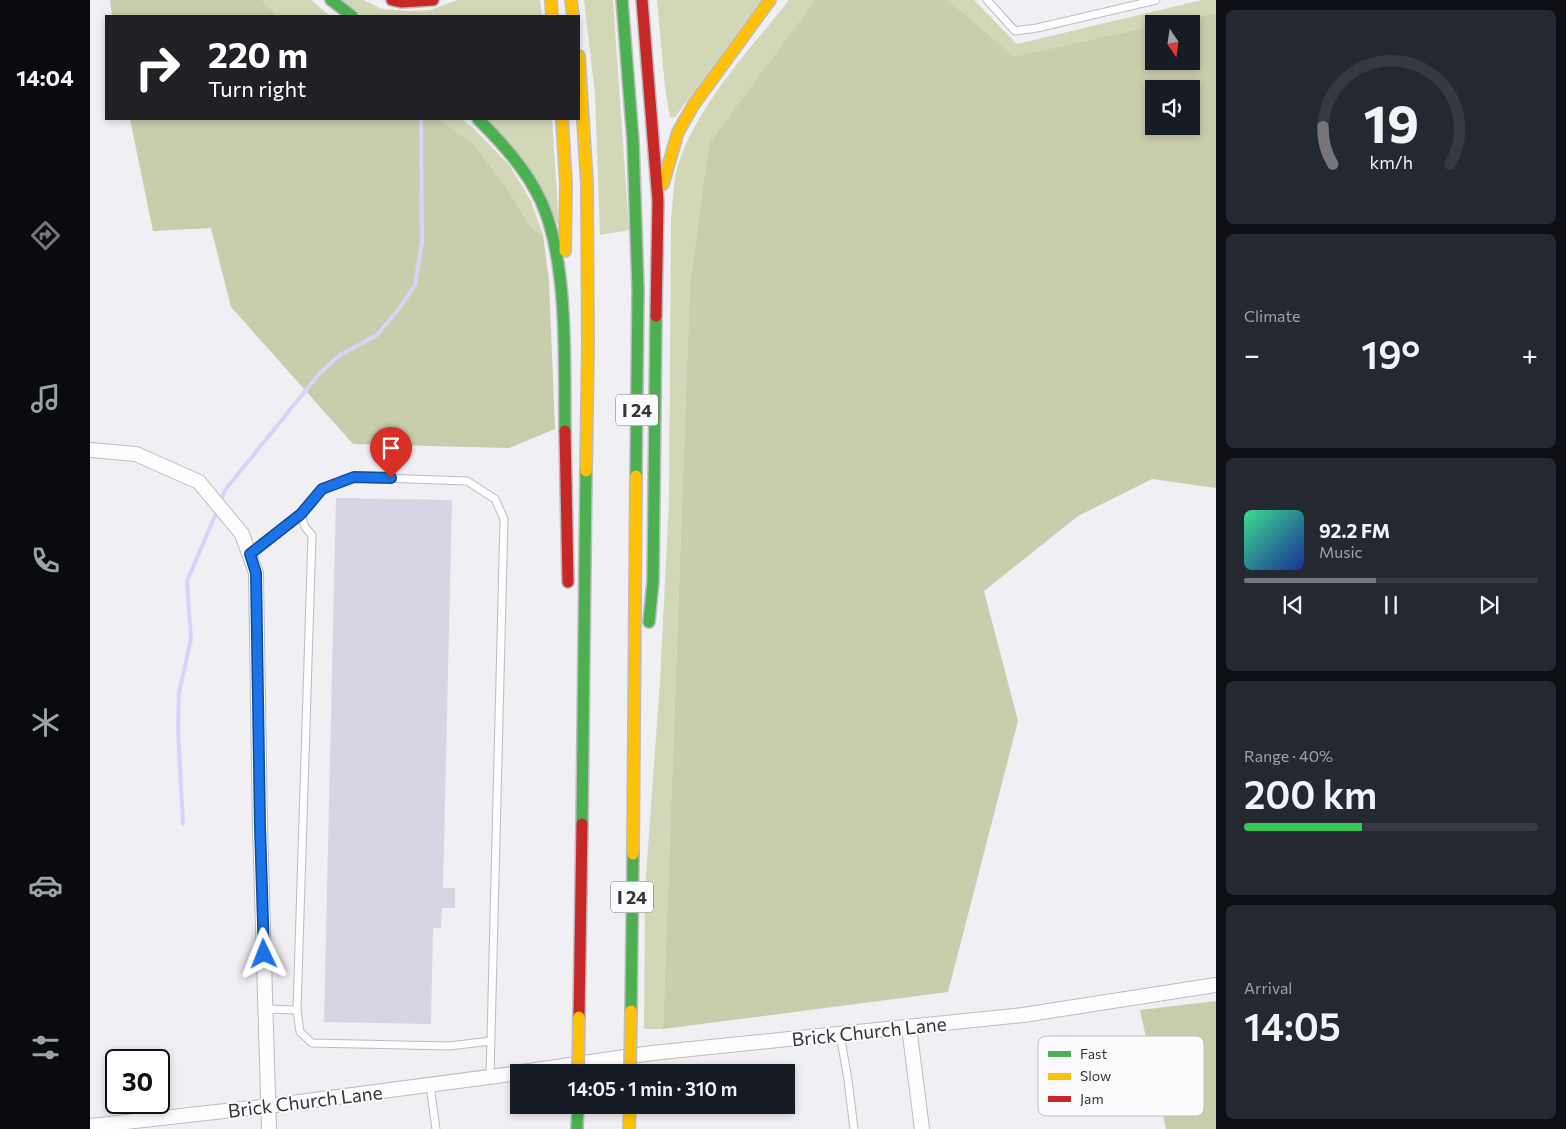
<!DOCTYPE html>
<html lang="en">
<head>
<meta charset="utf-8">
<style>
  :root { --surface:#171b24; --page:#242831; --text:#f1f3f6; --muted:#9ea1a6; --line:#363941; --accent:#76767a }
  body { margin:0; font-family:Commissioner,sans-serif; background:var(--page); color:var(--text); height:100vh; display:flex; flex-direction:column; font-size:19px; white-space:nowrap }
  * { box-sizing:border-box; margin:0 }
  p { font-size:16px; color:var(--muted) }
  .icon { flex:none; width:28px; height:28px; fill:none; stroke:currentColor; stroke-width:2; stroke-linecap:round; stroke-linejoin:round }
  .map { position:relative; flex:1; overflow:hidden }
  .details { display:flex; flex-direction:column; gap:10px; padding:10px; background:#0d0f14; width:350px }
  .details>* { flex:none }
  .top-card { position:absolute; left:15px; top:15px; width:475px; height:105px; border-radius:0px; box-shadow:0 2px 8px #0003; background:#202124; color:#fff; overflow:hidden }
  .needle { width:32px; rotate:167deg }
  .buttons { position:absolute; left:1055px; top:15px; display:grid; gap:10px }
  .buttons a { display:grid; place-items:center; width:55px; height:55px; border-radius:0px; background:var(--surface); box-shadow:0 2px 8px #0003; font-size:25px }
  .speed { position:absolute; left:15px; top:1049px; display:flex; gap:10px; font-size:25px; font-weight:700; text-align:center }
  .speed>* { display:grid; place-content:center; width:65px; height:65px; border-radius:50%; background:var(--surface); box-shadow:0 2px 8px #0003; line-height:1 }
  .speed .limit { border:2px solid #111; border-radius:8px; background:#fff; color:#111 }
  .pin { position:absolute; display:grid; place-items:center; width:42px; height:42px; color:#fff; margin:-51px -21px; border-radius:50% 50% 50% 0; rotate:-45deg; box-shadow:0 0 5px #0007 }
  .pin .icon { rotate:45deg }
  .me { position:absolute; width:55px; margin:-28px; rotate:358deg; stroke-linejoin:round; filter:drop-shadow(0 0 4px #0008) }
  .turn { display:flex; align-items:center; gap:18px; height:105px; padding:0 20px; font-size:22px }
  .turn .icon { width:65px; height:65px; stroke-width:2.5 }
  .turn b { display:block; font-size:35px; line-height:42px }
  .big { font-size:38px; font-weight:600; line-height:1.1 }
  .details .card { flex:1; display:flex; flex-direction:column; justify-content:center; gap:8px; min-width:0; padding:0 18px; border-radius:8px; background:var(--page) }
  .details .dial { align-items:center; gap:0 }
  .dial svg { height:130px; overflow:visible; fill:none; stroke:var(--line); stroke-width:7; stroke-linecap:round; text-anchor:middle }
  .dial text { fill:var(--text); stroke:none }
  .song { display:flex; align-items:center; gap:15px }
  .cover { width:60px; height:60px; border-radius:8px; background:linear-gradient(135deg,hsl(150 70% 55%),hsl(230 70% 35%)) }
  .played { height:5px; border-radius:2px; background:linear-gradient(90deg,var(--accent) 45%,var(--line) 45%) }
  .keys { display:flex; justify-content:space-around; direction:ltr }
  .heat { display:flex; justify-content:space-between; align-items:center; font-size:28px; direction:ltr }
  .charge { height:8px; border-radius:4px; background:linear-gradient(90deg,#34c759 40%,var(--line) 0) }
  .trip { position:absolute; left:420px; top:1064px; width:285px; height:50px; border-radius:0px; background:var(--surface); box-shadow:0 2px 8px #0003; font-weight:600; line-height:50px; text-align:center }
  main { display:flex; flex:1; min-height:0 }
  .tab-bar { display:flex; flex-direction:column; width:90px; justify-content:space-around; align-items:center; background:#090b0e; color:var(--muted) }
  .tab-bar .icon { width:35px; height:35px }
  .tab-bar .selected { color:var(--accent) }
  .tab-bar b { font-size:22px; color:var(--text) }
  .map>svg:first-child { display:block }
  .green { fill:#d2d7b8 }
  .forest { fill:#c8cdac; fill-rule:evenodd }
  .lines { fill:none; stroke-linecap:round; stroke-linejoin:round }
  .stream { stroke:#d4d5f9; stroke-width:4 }
  .building { fill:#d5d5e4 }
  .lane-casing { stroke:#bcbcc0; stroke-width:9 }
  .street-casing { stroke:#bcbcc0; stroke-width:16 }
  .fast-casing { stroke:#bcbcc0; stroke-width:14 }
  .slow-casing { stroke:#bcbcc0; stroke-width:14 }
  .jam-casing { stroke:#bcbcc0; stroke-width:14 }
  .lane { stroke:#fdfdfd; stroke-width:7 }
  .street { stroke:#fdfdfd; stroke-width:14 }
  .fast { stroke:#4caf50; stroke-width:11 }
  .slow { stroke:#ffc107; stroke-width:11 }
  .jam { stroke:#c62828; stroke-width:11 }
  .slow-bridge-casing { stroke:#bcbcc0; stroke-width:14; stroke-linecap:butt }
  .slow-bridge { stroke:#ffc107; stroke-width:11 }
  .route-casing { stroke:#114b97; stroke-width:12 }
  .route { stroke:#1a73e8; stroke-width:9 }
  .labels { text-anchor:middle; dominant-baseline:central; stroke-width:4; stroke-linejoin:round; paint-order:stroke }
  .shield { fill:#fbfbfe; stroke:#707073; stroke-width:1 }
  .shield-label { font-size:18px; font-weight:bold; fill:#353538 }
  .street-label { font-size:19px; fill:#353538; stroke:#fbfbfe }
  .key { fill:#fbfbfe; stroke:#c0c0c3; stroke-width:1 }
  .key-label { font-size:14px; fill:#353538 }
</style>
</head>
<body>
<main>
<nav class="tab-bar">
<b>14:04</b>
<svg class="icon selected" aria-label="directions" viewBox="0 0 24 24"><path d="M12 3l9 9-9 9-9-9zM9 14v-3h6M13 9l2 2-2 2"/></svg>
<svg class="icon" aria-label="music" viewBox="0 0 24 24"><path d="M9 18V5l10-2v13"/><circle cx="6" cy="18" r="3"/><circle cx="16" cy="16" r="3"/></svg>
<svg class="icon" aria-label="phone" viewBox="0 0 24 24"><path d="M5 4h4l2 5-3 2q2 4 5 5l2-3 5 2v4C11 20 4 13 5 4z"/></svg>
<svg class="icon" aria-label="climate" viewBox="0 0 24 24"><path d="M12 3v18M4 7l16 10M4 17L20 7"/></svg>
<svg class="icon" aria-label="car" viewBox="0 0 24 24"><path d="M5 17H2v-5l4-1 3-4h7l3 4 3 1v5h-3M9 17h6M6 11h13"/><circle cx="7" cy="17" r="2"/><circle cx="17" cy="17" r="2"/></svg>
<svg class="icon" aria-label="filters" viewBox="0 0 24 24"><path d="M4 7h16M4 17h16"/><circle cx="9" cy="7" r="2"/><circle cx="15" cy="17" r="2"/></svg>
</nav>
<div class="map">
<svg width="1126" height="1129" viewBox="0 0 1126 1129">
  <rect width="100%" height="100%" fill="#efeff4"/>
  <path class="green" d="M172 0H221L240 16H188Z
    M251 0H273L292 9 319 11 340 10 368 0H450L452 16H271Z
    M494 0H523L539 230 510 235 505 94Z
    M567 0H671L585 117 580 118 575 87Z
    M699 0H725L619 143 600 283 573 1029H554L555 888 570 683 579 500 581 219C583 204 583 187 586 173 600 113 661 48 699 0Z
    M858 0H884L927 44 1112 0H1126V13L1076 24H1064V26L924 58Z
    M349 119H371L382 127 420 166 441 201 453 235 441 228 420 193 385 145Z
    M398 119H462L469 226Z"/>
  <path class="forest" d="M20 0H172L188 16H22Z
    M725 0H858L924 57 1064 26V61H1101V24H1076L1126 13V488L1062 479 988 516 894 591 928 721 858 992 573 1029 600 283 619 143ZM1064 89H1101V126H1064Z
    M40 119H349L385 145 420 193 441 228 453 235 459 281 465 429 419 448 263 444 141 307 121 228 63 231Z
    M1126 1001V1129H1076L1050 1010Z"/>
  <g class="lines">
    <path class="stream" d="M130 502 135 490 229 374 250 355 287 335 308 310 325 285 332 243 331 119
      M93 824 88 729 89 693 101 639 97 581 128 509"/>
  </g>
  <path class="building" d="M246 498 362 500 353 888H365V908H352L351 928H343L341 1024 234 1022Z"/>
  <g class="lines">
    <g class="lane-casing">
      <path id="lane" d="M897 0 925 31 947 28 1066 0
        M160 554 211 514
        M176 1009 207 1010
        M750 1034 758 1080 764 1129
        M400 1077 414 519 405 499 377 481 263 477 232 489 211 514 215 527 222 535 207 1010 210 1032 222 1043 359 1046 401 1041
        M340 1085 346 1129"/>
    </g>
    <g class="street-casing">
      <path id="street" d="M0 450 46 454 109 482 152 534 166 573 170 827 179 1129
        M819 1027 832 1129
        M432 1072 562 1053 933 1015 1126 985
        M0 1126 179 1106 429 1073"/>
    </g>
    <g class="fast-casing">
      <path id="fast" d="M241 0 262 16
        M532 0 543 141 548 289 546 476
        M388 119C412 143 436 169 451 201 479 263 474 363 475 431
        M559 622 563 581 566 316
        M492 824 496 471
        M541 1011 543 854
        M487 1129 488 1105"/>
    </g>
    <g class="slow-casing">
      <path id="slow" d="M461 0 462 16
        M481 0 483 16
        M489 56 497 184 498 344 496 471
        M472 119 476 184 475 251
        M573 184 588 132 604 104 680 0
        M543 854 546 476
        M539 1129 540 1105"/>
    </g>
    <g class="jam-casing">
      <path id="jam" d="M302 0 311 2 343 0
        M552 0 568 201 566 316
        M475 431 478 582
        M489 1017 492 824"/>
    </g>
    <use href="#lane" class="lane"/>
    <use href="#street" class="street"/>
    <use href="#fast" class="fast"/>
    <use href="#slow" class="slow"/>
    <use href="#jam" class="jam"/>
    <g class="slow-bridge-casing">
      <path id="slow-bridge" d="M488 1072 489 1017
        M540 1072 541 1011"/>
    </g>
    <use href="#slow-bridge" class="slow-bridge"/>
  </g>
  <g class="lines">
    <g class="route-casing">
      <path id="route" d="M174 954 170 827 166 573 160 554 211 514 232 489 264 477 301 478"/>
    </g>
    <use href="#route" class="route"/>
  </g>
  <g class="labels">
    <g class="shield">
      <rect x="526" y="394.5" width="42" height="31" rx="4"/>
      <rect x="521" y="881.5" width="42" height="31" rx="4"/>
    </g>
    <g class="shield-label">
      <text x="547" y="410">I 24</text>
      <text x="542" y="897">I 24</text>
    </g>
    <g class="street-label">
      <text transform="translate(779 1031) rotate(-6)">Brick Church Lane</text>
      <text transform="translate(215 1101) rotate(-7)">Brick Church Lane</text>
    </g>
  </g>
  <rect x="948" y="1036" width="166" height="80" rx="8" class="key"/>
  <rect x="958" y="1051" width="23" height="6" fill="#4caf50"/>
  <rect x="958" y="1073" width="23" height="7" fill="#ffc107"/>
  <rect x="958" y="1096" width="23" height="6" fill="#c62828"/>
  <g class="key-label">
    <text x="990" y="1059">Fast</text>
    <text x="990" y="1081">Slow</text>
    <text x="990" y="1104">Jam</text>
  </g>
</svg>
<div class="buttons">
<a><svg class="needle" viewBox="-14 -14 28 28"><path d="M0-13l5 13h-10z" fill="#e53935"/><path d="M0 13l5-13h-10z" fill="#9ea1a6"/></svg></a>
<a><svg class="icon" aria-label="sound" viewBox="0 0 24 24"><path d="M4 9h4l5-4v14l-5-4H4zM17 9q2 3 0 6"/></svg></a>
</div>
<div class="speed"><div class="limit">30</div></div>
<div class="pin" style="left:301px;top:478px;background:#d93025"><svg class="icon" aria-label="arrive" viewBox="0 0 24 24"><path d="M6 21V4h12l-3 4 3 4H6"/></svg></div>
<svg class="me" style="left:174px;top:954px" viewBox="-20 -20 40 40"><path d="M0-17L14 15 0 8-14 15z" fill="#1a73e8" stroke="#fff" stroke-width="4"/></svg>
<div class="trip">14:05 · 1 min · 310 m</div>
<div class="top-card">
<div class="turn"><svg class="icon" aria-label="right" viewBox="0 0 24 24"><path d="M7 20v-9h11M14 6l5 5-5 5"/></svg><div><b>220 m</b>Turn right</div></div>
</div>
</div>
<section class="details">
<div class="card dial"><svg viewBox="0 0 100 80">
<path d="M14 69A42 42 0 1 1 86 69"/>
<path d="M14 69A42 42 0 0 1 8 46" stroke="#76767a"/>
<text x="50" y="56" font-size="32" font-weight="700">19</text>
<text x="50" y="72" font-size="11">km/h</text>
</svg></div>
<div class="card"><p>Climate</p>
<div class="heat"><a>−</a><b class="big">19°</b><a>+</a></div>
</div>
<div class="card">
<div class="song"><i class="cover"></i><div><b>92.2 FM</b><p>Music</p></div></div>
<div class="played"></div>
<div class="keys"><svg class="icon" aria-label="previous" viewBox="0 0 24 24"><path d="M18 5L8 12l10 7zM5 5v14"/></svg><svg class="icon" aria-label="pause" viewBox="0 0 24 24"><path d="M8 5v14M16 5v14"/></svg><svg class="icon" aria-label="next" viewBox="0 0 24 24"><path d="M6 5l10 7-10 7zM19 5v14"/></svg></div>
</div>
<div class="card"><p>Range · 40%</p><b class="big">200 km</b><div class="charge"></div></div>
<div class="card"><p>Arrival</p><b class="big">14:05</b></div>
</section>
</main>
</body>
</html>
